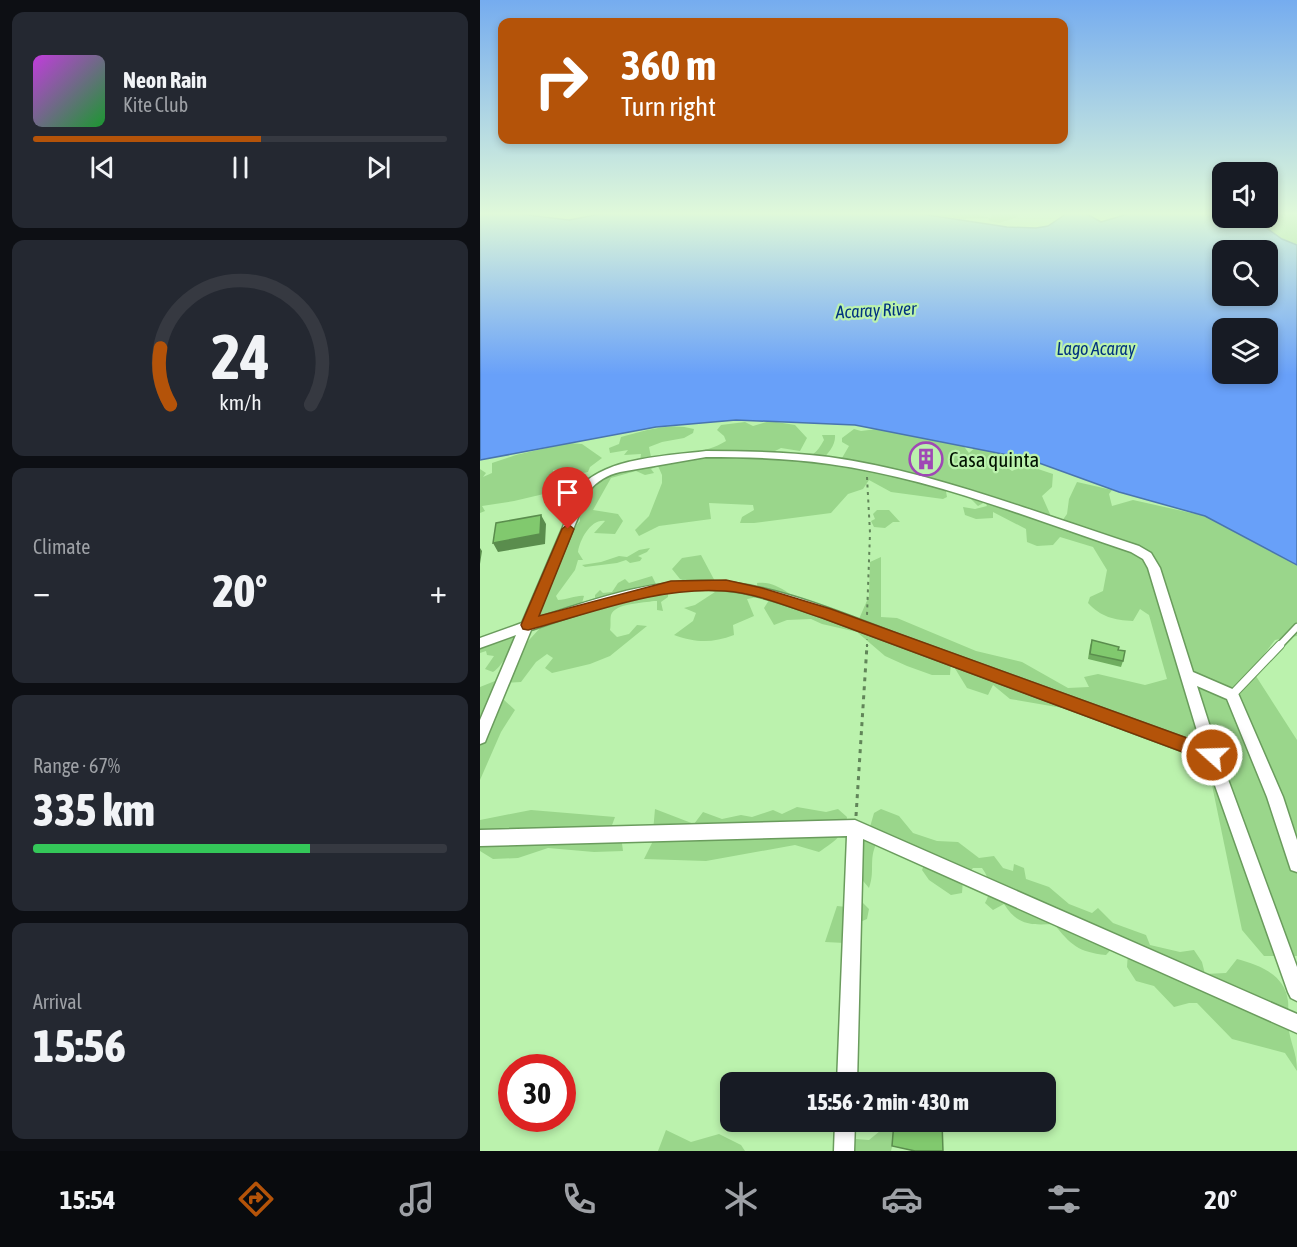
<!DOCTYPE html>
<html lang="en">
<head>
<meta charset="utf-8">
<style>
  :root { --surface:#171b24; --page:#242831; --text:#f1f3f6; --muted:#9ea1a6; --line:#363941; --accent:#b45309 }
  body { margin:0; font-family:"Asap Condensed",sans-serif; background:var(--page); color:var(--text); height:100vh; display:flex; flex-direction:column; font-size:22px; white-space:nowrap }
  * { box-sizing:border-box; margin:0 }
  p { font-size:20px; color:var(--muted) }
  .icon { flex:none; width:33px; height:33px; fill:none; stroke:currentColor; stroke-width:2; stroke-linecap:round; stroke-linejoin:round }
  .map { position:relative; flex:1; overflow:hidden }
  .panel { display:flex; flex-direction:column; gap:12px; padding:12px; background:#0d0f14; width:480px }
  .panel>* { flex:none }
  .hud { position:absolute; left:18px; top:18px; width:570px; height:126px; border-radius:12px; box-shadow:0 3px 9px #0003; background:#b45309; color:#fff; overflow:hidden }
  .buttons { position:absolute; left:732px; top:162px; display:grid; gap:12px }
  .buttons a { display:grid; place-items:center; width:66px; height:66px; border-radius:12px; background:var(--surface); box-shadow:0 3px 9px #0003; font-size:30px }
  .speed { position:absolute; left:18px; top:1054px; display:flex; gap:12px; font-size:30px; font-weight:700; text-align:center }
  .speed>* { display:grid; place-content:center; width:78px; height:78px; border-radius:50%; background:var(--surface); box-shadow:0 3px 9px #0003; line-height:1 }
  .speed .limit { border:9px solid #d22; background:#fff; color:#111 }
  .pin { position:absolute; display:grid; place-items:center; width:51px; height:51px; color:#fff; margin:-62px -26px; border-radius:50% 50% 50% 0; rotate:-45deg; box-shadow:0 0 6px #0007 }
  .pin .icon { rotate:45deg }
  .me { position:absolute; width:66px; margin:-33px; rotate:290deg; stroke-linejoin:round; filter:drop-shadow(0 0 4px #0008) }
  .turn { display:flex; align-items:center; gap:21px; height:126px; padding:0 24px; font-size:27px }
  .turn .icon { width:78px; height:78px; stroke-width:2.5 }
  .turn b { display:block; font-size:42px; line-height:51px }
  .big { font-size:45px; font-weight:800; line-height:1.1 }
  .panel .widget { flex:1; display:flex; flex-direction:column; justify-content:center; gap:9px; min-width:0; padding:0 21px; border-radius:12px; background:var(--page) }
  .panel .dial { align-items:center; gap:0 }
  .dial svg { height:156px; overflow:visible; fill:none; stroke:var(--line); stroke-width:7; stroke-linecap:round; text-anchor:middle }
  .dial text { fill:var(--text); stroke:none }
  .song { display:flex; align-items:center; gap:18px }
  .cover { width:72px; height:72px; border-radius:9px; background:linear-gradient(135deg,hsl(290 70% 55%),hsl(130 70% 35%)) }
  .played { height:6px; border-radius:3px; background:linear-gradient(90deg,var(--accent) 55%,var(--line) 55%) }
  .keys { display:flex; justify-content:space-around; direction:ltr }
  .heat { display:flex; justify-content:space-between; align-items:center; font-size:33px; direction:ltr }
  .charge { height:9px; border-radius:4px; background:linear-gradient(90deg,#34c759 67%,var(--line) 0) }
  .trip { position:absolute; left:240px; top:1072px; width:336px; height:60px; border-radius:12px; background:var(--surface); box-shadow:0 3px 9px #0003; font-weight:800; line-height:60px; text-align:center }
  .dock { display:flex; height:96px; justify-content:space-around; align-items:center; background:#090b0e; color:var(--muted) }
  .dock .icon { width:42px; height:42px }
  .dock .on { color:var(--accent) }
  .dock b { font-size:27px; color:var(--text) }
  main { display:flex; flex:1; min-height:0 }
  .map>svg:first-child { display:block }
  .green { fill:#9ad68b }
  .water { fill:#68a0f9; stroke:#4975ae; stroke-width:1.5; fill-rule:evenodd }
  .lines { fill:none; stroke-linecap:round; stroke-linejoin:round }
  .service-far1-casing { stroke:#6a9c5d; stroke-width:9 }
  .service-casing { stroke:#6a9c5d; stroke-width:10 }
  .minor-casing { stroke:#6a9c5d; stroke-width:3 }
  .path-far1 { stroke:#618559; stroke-width:2; stroke-dasharray:3 4.5; stroke-linecap:butt }
  .path { stroke:#618559; stroke-width:3; stroke-dasharray:4 5; stroke-linecap:butt }
  .service-far1 { stroke:#fff; stroke-width:6 }
  .service { stroke:#fff; stroke-width:8 }
  .minor { fill:#fff; fill-rule:evenodd }
  .wall { fill:#6fad5f }
  .shaded-wall { fill:#5a8d4d }
  .building { fill:#81c96e; stroke:#5a8d4d; stroke-width:1.5 }
  .route { fill:#b45309; stroke:#753606; stroke-width:1.5 }
  .labels { text-anchor:middle; dominant-baseline:central; stroke-width:4.5; stroke-linejoin:round; paint-order:stroke }
  .far-water-label { font-size:18px; font-style:italic; fill:#00327f; stroke:#bbf2ad }
  .poi-label { font-size:21px; fill:#011100; stroke:#bbf2ad; text-anchor:start }
</style>
</head>
<body>
<main>
<section class="panel">
<div class="widget">
<div class="song"><i class="cover"></i><div><b>Neon Rain</b><p>Kite Club</p></div></div>
<div class="played"></div>
<div class="keys"><svg class="icon" aria-label="previous" viewBox="0 0 24 24"><path d="M18 5L8 12l10 7zM5 5v14"/></svg><svg class="icon" aria-label="pause" viewBox="0 0 24 24"><path d="M8 5v14M16 5v14"/></svg><svg class="icon" aria-label="next" viewBox="0 0 24 24"><path d="M6 5l10 7-10 7zM19 5v14"/></svg></div>
</div>
<div class="widget dial"><svg viewBox="0 0 100 80">
<path d="M14 69A42 42 0 1 1 86 69"/>
<path d="M14 69A42 42 0 0 1 9 40" stroke="#b45309"/>
<text x="50" y="56" font-size="32" font-weight="700">24</text>
<text x="50" y="72" font-size="11">km/h</text>
</svg></div>
<div class="widget"><p>Climate</p>
<div class="heat"><a>−</a><b class="big">20°</b><a>+</a></div>
</div>
<div class="widget"><p>Range · 67%</p><b class="big">335 km</b><div class="charge"></div></div>
<div class="widget"><p>Arrival</p><b class="big">15:56</b></div>
</section>
<div class="map">
<svg width="817" height="1151" viewBox="0 0 817 1151">
  <rect width="100%" height="100%" fill="#bbf2ad"/>
  <path class="green" d="M495 214 510 218 512 216 511 214 500 215 501 214C514 214 524 214 537 214L538 217 519 223 509 221V218L480 219 455 215Z
    M788 214H817V245L802 239 772 218H788Z
    M290 421 315 425 327 438 320 451 301 448 295 451 298 455C323 457 331 464 344 440L342 435H355C356 445 348 453 342 460L345 464 353 466 365 462 362 458 369 446 362 442V438L374 429 381 431 397 429 482 444 489 453 498 445 532 455 527 467 532 471 543 466 548 456 559 461 558 469 573 474 572 487 562 496 570 514 566 522 575 527 589 528 582 521 587 514 589 499 597 482 632 490 629 494 632 506 653 500 725 516 817 565V636L795 640 772 670 817 740V956H784L762 930 727 761 600 711 530 699 513 685 508 695 487 688 471 662 470 675H452L427 666 405 656 377 632 342 624 331 619 307 620 294 625 284 608 293 594 267 599 274 616 253 625 254 635C232 643 217 643 194 635L213 621 216 613 204 608 215 605 235 592 200 579 192 569 202 558 221 555 237 585 278 594 277 583C299 580 313 600 333 606 350 611 364 610 379 619L389 596 390 562 401 557V617L417 618 496 651 542 662 588 688 609 687 604 677 618 674 665 685 687 679 669 615 660 609 653 621C634 620 621 617 608 603L610 597 623 591 627 570 613 547 580 537 573 545 557 546 547 542 546 529 513 512V518L496 519 485 515 483 507 495 509 507 506 505 502 498 506 487 495 485 489 471 484 465 486 467 497 463 499 411 492 389 480 383 489 368 494 351 513 274 523H260L262 517 274 510 273 505 229 503 231 519 179 526 159 536 155 530 169 516 182 483V475L178 466 171 469 174 473 165 475 156 471 131 478 113 510 138 514 143 521 135 534 114 533 125 521C111 519 100 539 98 552L103 560H98L95 570 76 596 78 600C87 600 97 595 104 596L102 603 115 598V595L120 590 123 593 132 592 138 583 145 579 149 583 172 576 177 586 153 590 188 591V597L181 602 183 611 177 610V601H174C164 603 135 603 131 615 130 619 131 626 130 630L137 637 149 634 157 625 167 626 130 656 110 664 72 673 65 668 73 658 67 654 56 662 41 682 26 683 38 652 73 614 58 617 57 612 63 603 57 596 76 573 74 572 82 544 100 521C99 508 104 497 113 488V481L160 461 161 454 144 455 148 450 130 453 129 448 139 444 141 437C164 431 189 422 214 429L213 433 204 438 182 442 169 447 171 457C195 456 225 454 246 441L244 436 237 430 241 425 265 422 273 426Z
    M88 443 102 444 122 458 110 467 108 472 93 475 88 468 73 470V477H84L92 483 85 489 34 501 2 506 5 511 0 513V469L6 473 3 477 12 473V463L36 455Z
    M397 510H409L420 522H413L405 528 394 527 391 521 395 519 393 514Z
    M170 548 167 552 158 556 162 558 160 561 150 563 146 560 137 563 105 567 102 565 121 562 139 556 147 557 159 550Z
    M36 634C35 644 21 668 13 672L5 669 14 656 7 655 6 651 0 653V643L14 642Z
    M15 681 11 703 23 699 35 710 21 732 0 780V687Z
    M317 807 346 812 358 809 367 817C365 835 354 842 339 852L315 845 226 861 164 859 172 843 175 809 214 824 223 812 242 819 261 815 272 817 293 810 302 814Z
    M401 809 419 816 433 833 457 841 478 842 499 858 514 856 523 868 533 871 534 864 544 868 546 879 569 887 589 904 612 913 618 908 633 923 666 935 670 945 700 952 714 950 722 962 725 974 746 973 757 959C780 965 805 975 808 1001 809 1009 807 1017 808 1025 810 1043 817 1052 817 1071L805 1053 752 1039 717 1003H709L694 1007 674 986 656 981 647 967 648 952 637 943 626 955C598 952 591 945 574 924 551 925 538 926 524 904L513 910 505 903C512 891 510 879 502 868H493L483 880 482 893 471 895 449 880 442 870 446 860 399 839C387 858 396 869 389 888L373 869V838L390 827 394 813Z
    M51 810 135 817 131 828 141 836 143 851 114 852 68 848 38 858 13 859 0 851V820Z
    M382 902 389 909 387 919 380 922 365 943 345 942 357 906 376 908Z
    M417 1127 411 1151H367L376 1139 389 1140 400 1131Z
    M186 1130 211 1142 239 1134 261 1145 265 1151H178Z"/>
  <path class="water" d="M0 214H39L89 220 121 214H441L527 227 556 228 568 226 586 214H607L621 222 648 214H742V218H772L802 239 817 245V565L725 516 639 492 548 459 375 425 256 420 176 427 0 460ZM742 250H788V296H742ZM742 328H788V374H742Z"/>
  <g class="lines">
    <g class="service-far1-casing">
      <path id="service-far1" d="M798 647 817 627"/>
    </g>
    <g class="service-casing">
      <path id="service" d="M752 695 800 645"/>
    </g>
    <g class="minor-casing">
      <path id="minor" d="M226 451C267 451 308 452 349 457 451 471 560 514 659 546L671 553 680 568 713 672 757 691 803 797 817 840V872L811 870 809 864 787 797 747 699 717 686 739 755 817 967V1001L811 998 808 992 726 760 342 617C314 608 287 597 258 592 188 581 117 608 51 630L7 737 5 742 0 744V720L36 635 0 648V638L42 623 100 487C128 457 187 456 226 451ZM226 457C268 457 308 458 349 464 452 478 552 519 651 552L663 559 668 568 721 744C624 709 526 673 428 638 366 615 293 582 228 581 170 579 111 601 56 618L109 491C117 481 127 475 140 472Z
        M375 820 817 1014V1033L383 839 377 1083H357L367 836 0 846V830Z
        M355 1122H375L374 1151H354Z"/>
    </g>
    <path class="path-far1" d="M387 477 390 533 387 615
      M387 647V639"/>
    <path class="path" d="M376 816 387 645"/>
    <use href="#service-far1" class="service-far1"/>
    <use href="#service" class="service"/>
    <use href="#minor" class="minor"/>
  </g>
  <path class="wall" d="M434 454 457 458 452 466 434 460Z
    M612 640 638 650 643 661 641 667 608 659 610 646Z"/>
  <path class="shaded-wall" d="M458 451 457 458 452 466V460Z
    M61 515 66 524 65 544 18 552 13 543Z
    M0 548 2 551 0 564Z"/>
  <path class="building" d="M441 446 458 451 452 460 434 454Z
    M61 515 60 534 13 543 16 523Z
    M612 640 639 647 638 650 645 651 643 661 610 654Z
    M414 1122H462L463 1151H435L412 1146Z"/>
  <linearGradient id="sky" x2="0" y2="1"><stop stop-color="#75acef"/><stop offset="0.57" stop-color="#e0f9da"/><stop offset="1" stop-color="#e0f9da" stop-opacity="0"/></linearGradient>
  <rect width="817" height="375" fill="url(#sky)"/>
  <path class="route" d="M88 524 94 529 59 616 191 581 246 580 282 588 351 609 732 747 738 749 741 755 738 760 732 763 342 618C311 608 277 593 245 591 178 586 112 613 48 630L43 629 41 625 82 529Z"/>
  <defs>
    <g id="building-ring" transform="scale(1.725)"><circle r="9.5" fill="#bbf2ad" stroke="#9f48b5" stroke-width="1.5"/><path d="M-4-6H4V6H1V3H-1V6H-4ZM-2.5-4.3h1.7v1.8h-1.7ZM.8-4.3h1.7v1.8H.8ZM-2.5-1h1.7V.8h-1.7ZM.8-1h1.7V.8H.8Z" fill="#9f48b5"/></g>
  </defs>
  <g fill-rule="evenodd">
    <use href="#building-ring" x="446" y="459"/>
  </g>
  <g class="labels">
    <g class="far-water-label">
      <text transform="translate(396 310) rotate(-3)">Acaray River</text>
      <text x="616" y="348">Lago Acaray</text>
    </g>
    <g class="poi-label">
      <text x="469" y="459">Casa quinta</text>
    </g>
  </g>
</svg>
<div class="buttons">
<a><svg class="icon" aria-label="sound" viewBox="0 0 24 24"><path d="M4 9h4l5-4v14l-5-4H4zM17 9q2 3 0 6"/></svg></a>
<a><svg class="icon" aria-label="search" viewBox="0 0 24 24"><circle cx="10" cy="10" r="6"/><path d="M15 15l6 6"/></svg></a>
<a><svg class="icon" aria-label="layers" viewBox="0 0 24 24"><path d="M12 4l9 5-9 5-9-5zM3 14l9 5 9-5"/></svg></a>
</div>
<div class="speed"><div class="limit">30</div></div>
<div class="pin" style="left:88px;top:529px;background:#d93025"><svg class="icon" aria-label="arrive" viewBox="0 0 24 24"><path d="M6 21V4h12l-3 4 3 4H6"/></svg></div>
<svg class="me" style="left:732px;top:755px" viewBox="-20 -20 40 40"><circle r="17" fill="#b45309" stroke="#fff" stroke-width="3"/><path d="M0-11L8 9 0 5-8 9z" fill="#fff"/></svg>
<div class="trip">15:56 · 2 min · 430 m</div>
<div class="hud">
<div class="turn"><svg class="icon" aria-label="right" viewBox="0 0 24 24"><path d="M7 20v-9h11M14 6l5 5-5 5"/></svg><div><b>360 m</b>Turn right</div></div>
</div>
</div>
</main>
<nav class="dock">
<b>15:54</b>
<svg class="icon on" aria-label="directions" viewBox="0 0 24 24"><path d="M12 3l9 9-9 9-9-9zM9 14v-3h6M13 9l2 2-2 2"/></svg>
<svg class="icon" aria-label="music" viewBox="0 0 24 24"><path d="M9 18V5l10-2v13"/><circle cx="6" cy="18" r="3"/><circle cx="16" cy="16" r="3"/></svg>
<svg class="icon" aria-label="phone" viewBox="0 0 24 24"><path d="M5 4h4l2 5-3 2q2 4 5 5l2-3 5 2v4C11 20 4 13 5 4z"/></svg>
<svg class="icon" aria-label="climate" viewBox="0 0 24 24"><path d="M12 3v18M4 7l16 10M4 17L20 7"/></svg>
<svg class="icon" aria-label="car" viewBox="0 0 24 24"><path d="M5 17H2v-5l4-1 3-4h7l3 4 3 1v5h-3M9 17h6M6 11h13"/><circle cx="7" cy="17" r="2"/><circle cx="17" cy="17" r="2"/></svg>
<svg class="icon" aria-label="filters" viewBox="0 0 24 24"><path d="M4 7h16M4 17h16"/><circle cx="9" cy="7" r="2"/><circle cx="15" cy="17" r="2"/></svg>
<b>20°</b>
</nav>
</body>
</html>
